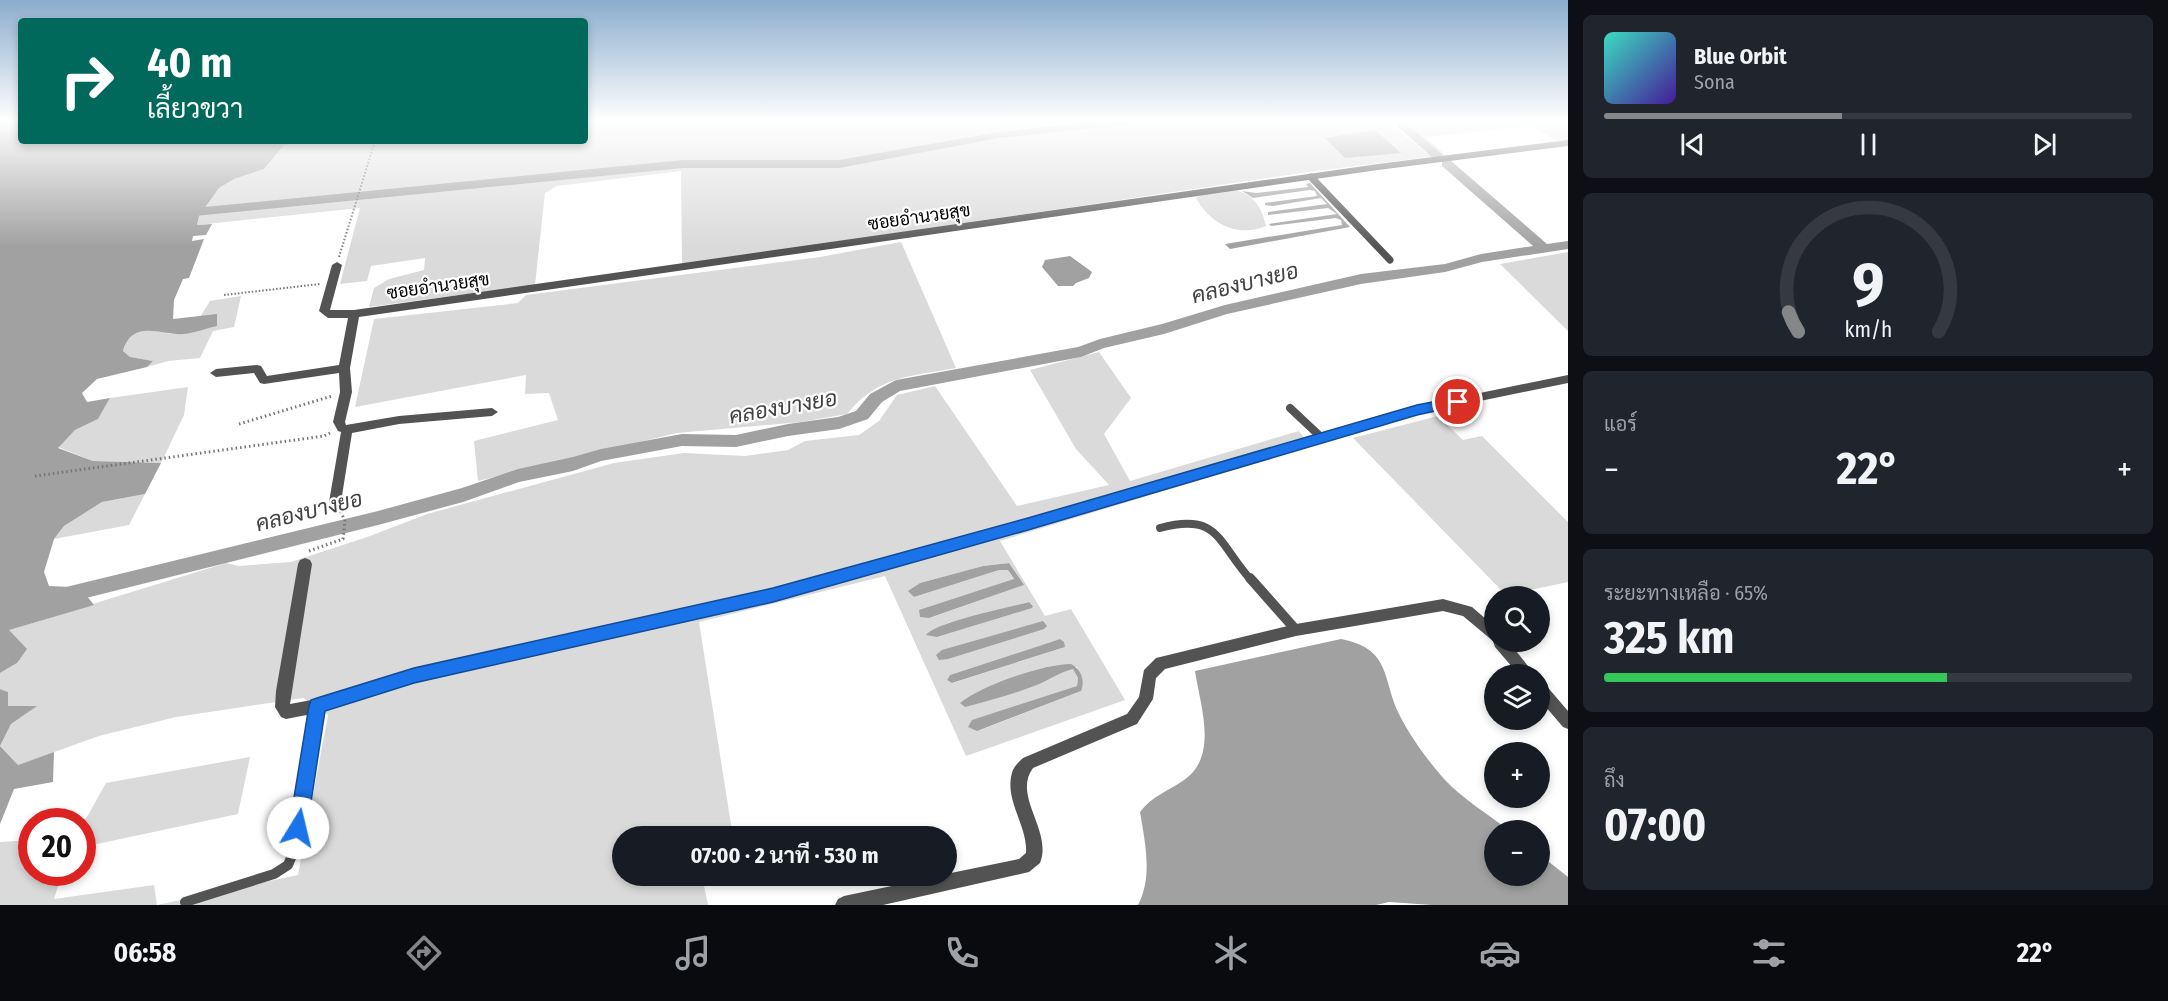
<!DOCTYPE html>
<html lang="th">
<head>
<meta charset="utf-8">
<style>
  :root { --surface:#171b24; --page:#20242c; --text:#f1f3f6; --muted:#9ea1a6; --line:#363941; --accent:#858687 }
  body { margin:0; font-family:"Fira Sans Condensed",Sarabun,sans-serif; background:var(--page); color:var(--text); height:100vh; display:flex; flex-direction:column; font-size:22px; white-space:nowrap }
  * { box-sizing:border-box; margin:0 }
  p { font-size:20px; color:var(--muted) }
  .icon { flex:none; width:33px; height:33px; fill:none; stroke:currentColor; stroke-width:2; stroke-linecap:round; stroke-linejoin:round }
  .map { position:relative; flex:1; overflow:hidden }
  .side { display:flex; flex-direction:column; gap:15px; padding:15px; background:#0d0f14; width:600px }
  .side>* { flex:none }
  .top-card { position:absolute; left:18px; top:18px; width:570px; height:126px; border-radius:6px; box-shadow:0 3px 9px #0003; background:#00695c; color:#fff; overflow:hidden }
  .fabs { position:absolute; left:1484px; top:586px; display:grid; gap:12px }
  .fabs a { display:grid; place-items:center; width:66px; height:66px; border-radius:50%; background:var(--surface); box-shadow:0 3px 9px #0003; font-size:30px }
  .speed { position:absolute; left:18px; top:808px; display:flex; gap:12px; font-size:30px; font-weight:700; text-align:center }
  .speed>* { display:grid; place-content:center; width:78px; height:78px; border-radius:50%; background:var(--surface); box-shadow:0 3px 9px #0003; line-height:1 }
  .speed .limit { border:9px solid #d22; background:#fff; color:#111 }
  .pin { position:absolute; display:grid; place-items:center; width:51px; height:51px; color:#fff; margin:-26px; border:3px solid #fff; border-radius:50%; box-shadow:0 2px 6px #0007 }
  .me { position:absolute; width:66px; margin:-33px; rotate:9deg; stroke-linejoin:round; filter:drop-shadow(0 0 4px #0008) }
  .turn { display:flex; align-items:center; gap:21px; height:126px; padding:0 30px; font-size:27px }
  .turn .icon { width:78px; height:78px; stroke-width:2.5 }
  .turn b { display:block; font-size:42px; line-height:51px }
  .big { font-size:45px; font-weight:700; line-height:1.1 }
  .side .widget { flex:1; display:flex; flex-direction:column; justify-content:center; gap:9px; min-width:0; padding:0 21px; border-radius:9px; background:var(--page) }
  .side .dial { align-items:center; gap:0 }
  .dial svg { height:156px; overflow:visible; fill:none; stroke:var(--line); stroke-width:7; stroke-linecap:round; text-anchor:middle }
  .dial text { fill:var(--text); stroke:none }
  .song { display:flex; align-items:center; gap:18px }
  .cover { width:72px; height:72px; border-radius:9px; background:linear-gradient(135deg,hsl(170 70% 55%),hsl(260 70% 35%)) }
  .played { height:6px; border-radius:3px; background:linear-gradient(90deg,var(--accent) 45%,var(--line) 45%) }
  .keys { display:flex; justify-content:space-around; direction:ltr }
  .heat { display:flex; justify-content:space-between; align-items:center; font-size:33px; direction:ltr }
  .charge { height:9px; border-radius:4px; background:linear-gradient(90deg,#34c759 65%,var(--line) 0) }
  .trip { position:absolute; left:612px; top:826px; width:345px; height:60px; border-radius:30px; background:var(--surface); box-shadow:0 3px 9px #0003; font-weight:700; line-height:60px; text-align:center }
  .menu { display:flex; height:96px; justify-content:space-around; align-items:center; background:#090b0e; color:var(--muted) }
  .menu .icon { width:42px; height:42px }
  .menu .on { color:var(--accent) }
  .menu b { font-size:27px; color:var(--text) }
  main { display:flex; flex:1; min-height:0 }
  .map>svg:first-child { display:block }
  .green { fill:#dadada; fill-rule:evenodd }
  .water { fill:#a1a1a1 }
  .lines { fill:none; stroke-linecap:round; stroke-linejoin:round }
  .canal { fill:#a1a1a1; fill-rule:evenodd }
  .path-far1 { stroke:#757575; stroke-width:2; stroke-dasharray:1.5 2; stroke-linecap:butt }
  .path { stroke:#757575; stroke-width:3; stroke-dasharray:1.5 3; stroke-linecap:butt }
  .lane-far2 { stroke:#535353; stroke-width:7 }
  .lane-far1 { stroke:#535353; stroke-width:8 }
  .lane { stroke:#535353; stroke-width:10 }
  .street { fill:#535353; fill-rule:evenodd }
  .route { fill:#1a73e8; stroke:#114b97; stroke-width:1.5 }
  .labels { text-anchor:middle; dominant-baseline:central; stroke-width:4.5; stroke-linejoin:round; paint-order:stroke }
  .far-street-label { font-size:18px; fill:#000; stroke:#fff }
  .water-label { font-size:22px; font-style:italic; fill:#424242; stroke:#fff }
</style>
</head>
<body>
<main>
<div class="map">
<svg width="1568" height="905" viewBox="0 0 1568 905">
  <rect width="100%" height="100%" fill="#fff"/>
  <path class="green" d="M585 120H1386L1426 153 1429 152 1396 120H1568V140L1557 141 1532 126 1426 137 1445 155 1308 172 682 265 681 171 557 186 545 193 535 285 369 307 374 288 389 279 424 270 425 258 371 266 367 281 340 284 360 208 197 225 199 216 219 188 234 179 264 169 284 145 307 141H585Z
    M1234 190C1254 194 1262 208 1266 226 1238 238 1210 224 1196 198L1200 195Z
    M901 242 956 368C909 377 879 375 847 414L801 422 677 433 478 481 474 441 558 420 549 393 525 394 526 375 355 407 374 319 518 303 526 295 820 257Z
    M1568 252V331L1500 264Z
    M241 296 234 327 213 331 200 358 168 361 147 367 153 361 129 357 123 351C135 314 162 339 184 333 195 331 207 320 217 315L200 317 210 301Z
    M1099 352 1131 398 1104 434 1130 481 1299 431 1310 446 1000 541 1045 616 1071 609 1125 700 966 756 885 576 699 622 733 837H622V876H702L708 905H0V842L31 840 32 873H62L54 899 154 885 157 905 298 875 328 715 303 698 176 717 99 736 18 765 0 746 11 724 36 706 8 707V692L0 689V673L17 663 8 630 226 563 239 566 291 562 370 536 427 514 614 463 684 453 745 456 788 450 805 441 859 435 879 421 897 395 935 386 1017 506 1109 485 1076 449 1030 370ZM1009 563 1023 585 930 618 1014 580 1008 570H999L914 597 909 591 920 583 983 566ZM1029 602 1033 605 1031 608 937 637 948 623ZM1060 639 1065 647 953 683 947 680 950 675ZM1077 667 1081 691 978 731 1077 686 1078 678 1073 669 1063 671Z
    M188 387 184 415 161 463 93 461 58 447 75 430 98 419 110 398Z
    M1438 416 1463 440 1482 436 1568 522V582L1506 595 1353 438Z
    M145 494 129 525 54 539 64 526 102 502Z
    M250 757 238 814 83 847V824L106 783Z"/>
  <path class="water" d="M0 120H21V141H307L284 145 264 169 234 179 219 188 199 216 197 225 212 224 206 235 193 236 192 241 204 239 189 278 183 279 174 300 173 319 217 314V326C206 328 195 333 184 334 161 336 133 318 123 351L130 357 153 361 147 367 97 379 82 393 87 402 110 398 98 419 75 430 58 448 93 461 161 463 145 494 102 502 64 526 54 539 44 572 49 586 70 587 78 585 94 605 9 630 27 649 17 663 0 673Z
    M1375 130 1401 153 1345 158 1325 138Z
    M1310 183 1350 227 1230 249 1225 244 1342 225 1341 220 1336 218 1271 226 1269 224 1337 214 1328 208 1268 215V212L1327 204 1321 198 1273 206 1265 205V203L1317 196 1315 191 1310 190 1253 198 1242 191 1256 193 1308 187 1306 184Z
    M1070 256 1092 272 1089 278 1076 283 1073 286H1058L1042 267 1045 260Z
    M1009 563 1024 585 929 618 920 617 919 610 1014 579 1008 570H999L914 597 908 591 920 583 983 566Z
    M1029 602 1033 606 1032 608 937 637 926 635C935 622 1010 607 1029 602Z
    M1043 621 1047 626 1044 629 948 659 939 660 936 655 942 650Z
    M1060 639 1064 642 1065 647 952 683 947 680 950 675Z
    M1341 639C1390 649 1382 675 1398 712 1409 735 1428 761 1445 780 1463 799 1489 815 1510 831H1494V876H1539V854L1568 877V905H1432L1389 902 1376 905H1138C1153 877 1145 842 1140 812 1152 796 1168 791 1184 780 1219 756 1200 705 1195 671Z
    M1071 664C1082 670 1085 681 1081 691L977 731 968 727 972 720 1077 686 1078 678 1073 669C1059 672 1048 681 1034 686 1011 695 988 701 965 707L960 703C981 686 1043 664 1071 664Z
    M0 689 8 692V706H37L11 724 0 746 18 765 54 752 53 782 14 789 0 824Z"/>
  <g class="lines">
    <path class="canal" d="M1109 120H1151L1146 123 999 138 839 168H683L184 217 178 213 184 209 683 160H839L999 132Z
      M1390 120H1402L1443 155 1441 158H1433Z
      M1446 159 1450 160 1547 244 1568 241V249L1482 262 1445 272 1361 284 1227 314 1164 334 1104 348 1081 357 900 391 882 402 868 419 839 429 788 436 736 447 682 446 601 461 573 471 519 482 463 502 378 525 62 604 55 602 53 596 55 590 62 588 378 511 462 488 518 469 573 457 601 449 682 434 736 435 788 424 838 417 856 411 870 394 896 380 1078 347 1100 339 1162 324 1225 305 1361 274 1445 264 1481 254 1533 246 1442 166V160Z"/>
    <path class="path-far1" d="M339 257 375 141
      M224 295 320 284"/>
    <path class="path" d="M239 424 332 396
      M35 476 324 436 332 432
      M309 551 343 539 345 521 340 510"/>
    <path class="lane-far2" d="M1311 177 1390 260"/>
    <path class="lane-far1" d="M1290 408 1322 438
      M1160 528C1219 512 1217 542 1251 580"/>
    <path class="lane" d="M1250 578 1296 630
      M185 902 274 874 288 865 295 848 317 706"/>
    <path class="street" d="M1568 140V146L1378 170 359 317 350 368 352 392 345 422 346 425 399 416 492 408 498 412 492 416 399 424 352 433 341 502 339 506H331L329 502 341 432 338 431 333 422 340 392 339 373 264 384 260 383 254 373 216 377 210 373 216 369 257 365 261 366 267 376 339 365 348 318H328L319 311 332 265 337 262 342 265 330 310H354L1378 164Z
      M1568 375V383L1417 414 1028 529 773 601 414 683 317 713 286 719 281 717 275 707 276 691 298 564 300 560 305 558 310 560 312 564 290 704 317 699 414 669 773 589 1028 519 1417 406Z
      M1443 599 1472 607 1494 626V642H1509L1535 675H1519L1495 647 1493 641 1463 616 1443 611 1296 636 1165 669 1156 678 1153 699 1137 724 1033 768C1012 796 1053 831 1040 863L1029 872 883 905H835L838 899 844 896 939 876H946V874L1019 859 1026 853C1028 826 1004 800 1012 773 1013 767 1019 762 1023 758L1127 714 1139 697 1144 670 1156 658 1296 624Z
      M1539 681 1544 683 1568 711V729L1563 727 1539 699Z"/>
  </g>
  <linearGradient id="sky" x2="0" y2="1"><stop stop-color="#8baccc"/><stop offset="0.49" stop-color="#fff"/><stop offset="1" stop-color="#fff" stop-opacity="0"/></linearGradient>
  <rect width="1568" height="247" fill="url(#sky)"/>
  <path class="route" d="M1458 397 1465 402 1463 405 1417 415 1028 530 773 602 414 683 325 711 307 828 305 835 298 837 292 835 289 828 309 706 311 700 317 698 414 668 773 588 1028 518 1417 405Z"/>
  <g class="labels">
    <g class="far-street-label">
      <text transform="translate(919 217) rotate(-8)">ซอยอำนวยสุข</text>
      <text transform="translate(438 286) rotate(-8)">ซอยอำนวยสุข</text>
    </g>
    <g class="water-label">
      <text transform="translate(1245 283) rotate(-14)">คลองบางยอ</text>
      <text transform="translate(783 407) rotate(-10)">คลองบางยอ</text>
      <text transform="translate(309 511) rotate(-14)">คลองบางยอ</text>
    </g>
  </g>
</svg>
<div class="fabs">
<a><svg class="icon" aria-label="search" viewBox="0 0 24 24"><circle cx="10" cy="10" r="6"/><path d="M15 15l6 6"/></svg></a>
<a><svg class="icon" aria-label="layers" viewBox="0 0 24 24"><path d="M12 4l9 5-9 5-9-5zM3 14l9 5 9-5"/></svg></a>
<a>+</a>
<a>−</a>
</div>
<div class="speed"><div class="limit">20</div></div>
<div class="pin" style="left:1458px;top:402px;background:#d93025"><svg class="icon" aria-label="arrive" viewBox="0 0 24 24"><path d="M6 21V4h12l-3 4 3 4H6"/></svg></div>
<svg class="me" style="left:298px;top:828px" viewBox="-20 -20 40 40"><circle r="19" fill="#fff"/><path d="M0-13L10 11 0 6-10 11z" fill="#1a73e8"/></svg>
<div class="trip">07:00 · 2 นาที · 530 m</div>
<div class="top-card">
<div class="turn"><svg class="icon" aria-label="right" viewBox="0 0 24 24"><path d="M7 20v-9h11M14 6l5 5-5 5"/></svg><div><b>40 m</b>เลี้ยวขวา</div></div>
</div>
</div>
<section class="side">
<div class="widget">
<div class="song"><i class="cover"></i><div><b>Blue Orbit</b><p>Sona</p></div></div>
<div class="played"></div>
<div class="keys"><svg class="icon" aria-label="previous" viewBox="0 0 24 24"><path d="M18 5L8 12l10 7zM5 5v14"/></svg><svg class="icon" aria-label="pause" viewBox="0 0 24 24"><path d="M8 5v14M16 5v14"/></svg><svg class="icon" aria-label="next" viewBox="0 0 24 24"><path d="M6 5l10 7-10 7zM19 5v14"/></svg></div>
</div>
<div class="widget dial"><svg viewBox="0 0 100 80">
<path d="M14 69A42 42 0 1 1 86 69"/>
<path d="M14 69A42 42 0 0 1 9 59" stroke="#858687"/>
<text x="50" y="56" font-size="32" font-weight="700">9</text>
<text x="50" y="72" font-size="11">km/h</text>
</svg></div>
<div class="widget"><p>แอร์</p>
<div class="heat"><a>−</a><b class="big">22°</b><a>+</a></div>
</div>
<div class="widget"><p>ระยะทางเหลือ · 65%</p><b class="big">325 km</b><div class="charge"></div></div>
<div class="widget"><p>ถึง</p><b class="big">07:00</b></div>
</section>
</main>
<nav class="menu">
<b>06:58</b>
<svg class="icon on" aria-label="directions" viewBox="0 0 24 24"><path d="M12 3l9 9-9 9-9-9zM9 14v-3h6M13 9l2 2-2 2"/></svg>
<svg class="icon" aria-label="music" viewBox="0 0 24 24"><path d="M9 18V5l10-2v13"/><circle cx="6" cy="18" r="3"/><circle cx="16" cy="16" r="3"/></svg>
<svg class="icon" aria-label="phone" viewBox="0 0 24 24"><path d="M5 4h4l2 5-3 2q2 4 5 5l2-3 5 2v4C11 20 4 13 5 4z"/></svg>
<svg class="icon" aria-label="climate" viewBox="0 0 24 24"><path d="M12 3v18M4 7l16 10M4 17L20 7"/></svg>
<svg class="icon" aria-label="car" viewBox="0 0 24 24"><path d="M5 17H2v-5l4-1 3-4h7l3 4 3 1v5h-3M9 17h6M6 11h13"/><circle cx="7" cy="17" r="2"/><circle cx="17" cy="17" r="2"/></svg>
<svg class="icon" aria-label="filters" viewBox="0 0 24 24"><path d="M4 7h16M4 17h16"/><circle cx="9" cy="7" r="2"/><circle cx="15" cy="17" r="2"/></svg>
<b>22°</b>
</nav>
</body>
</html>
